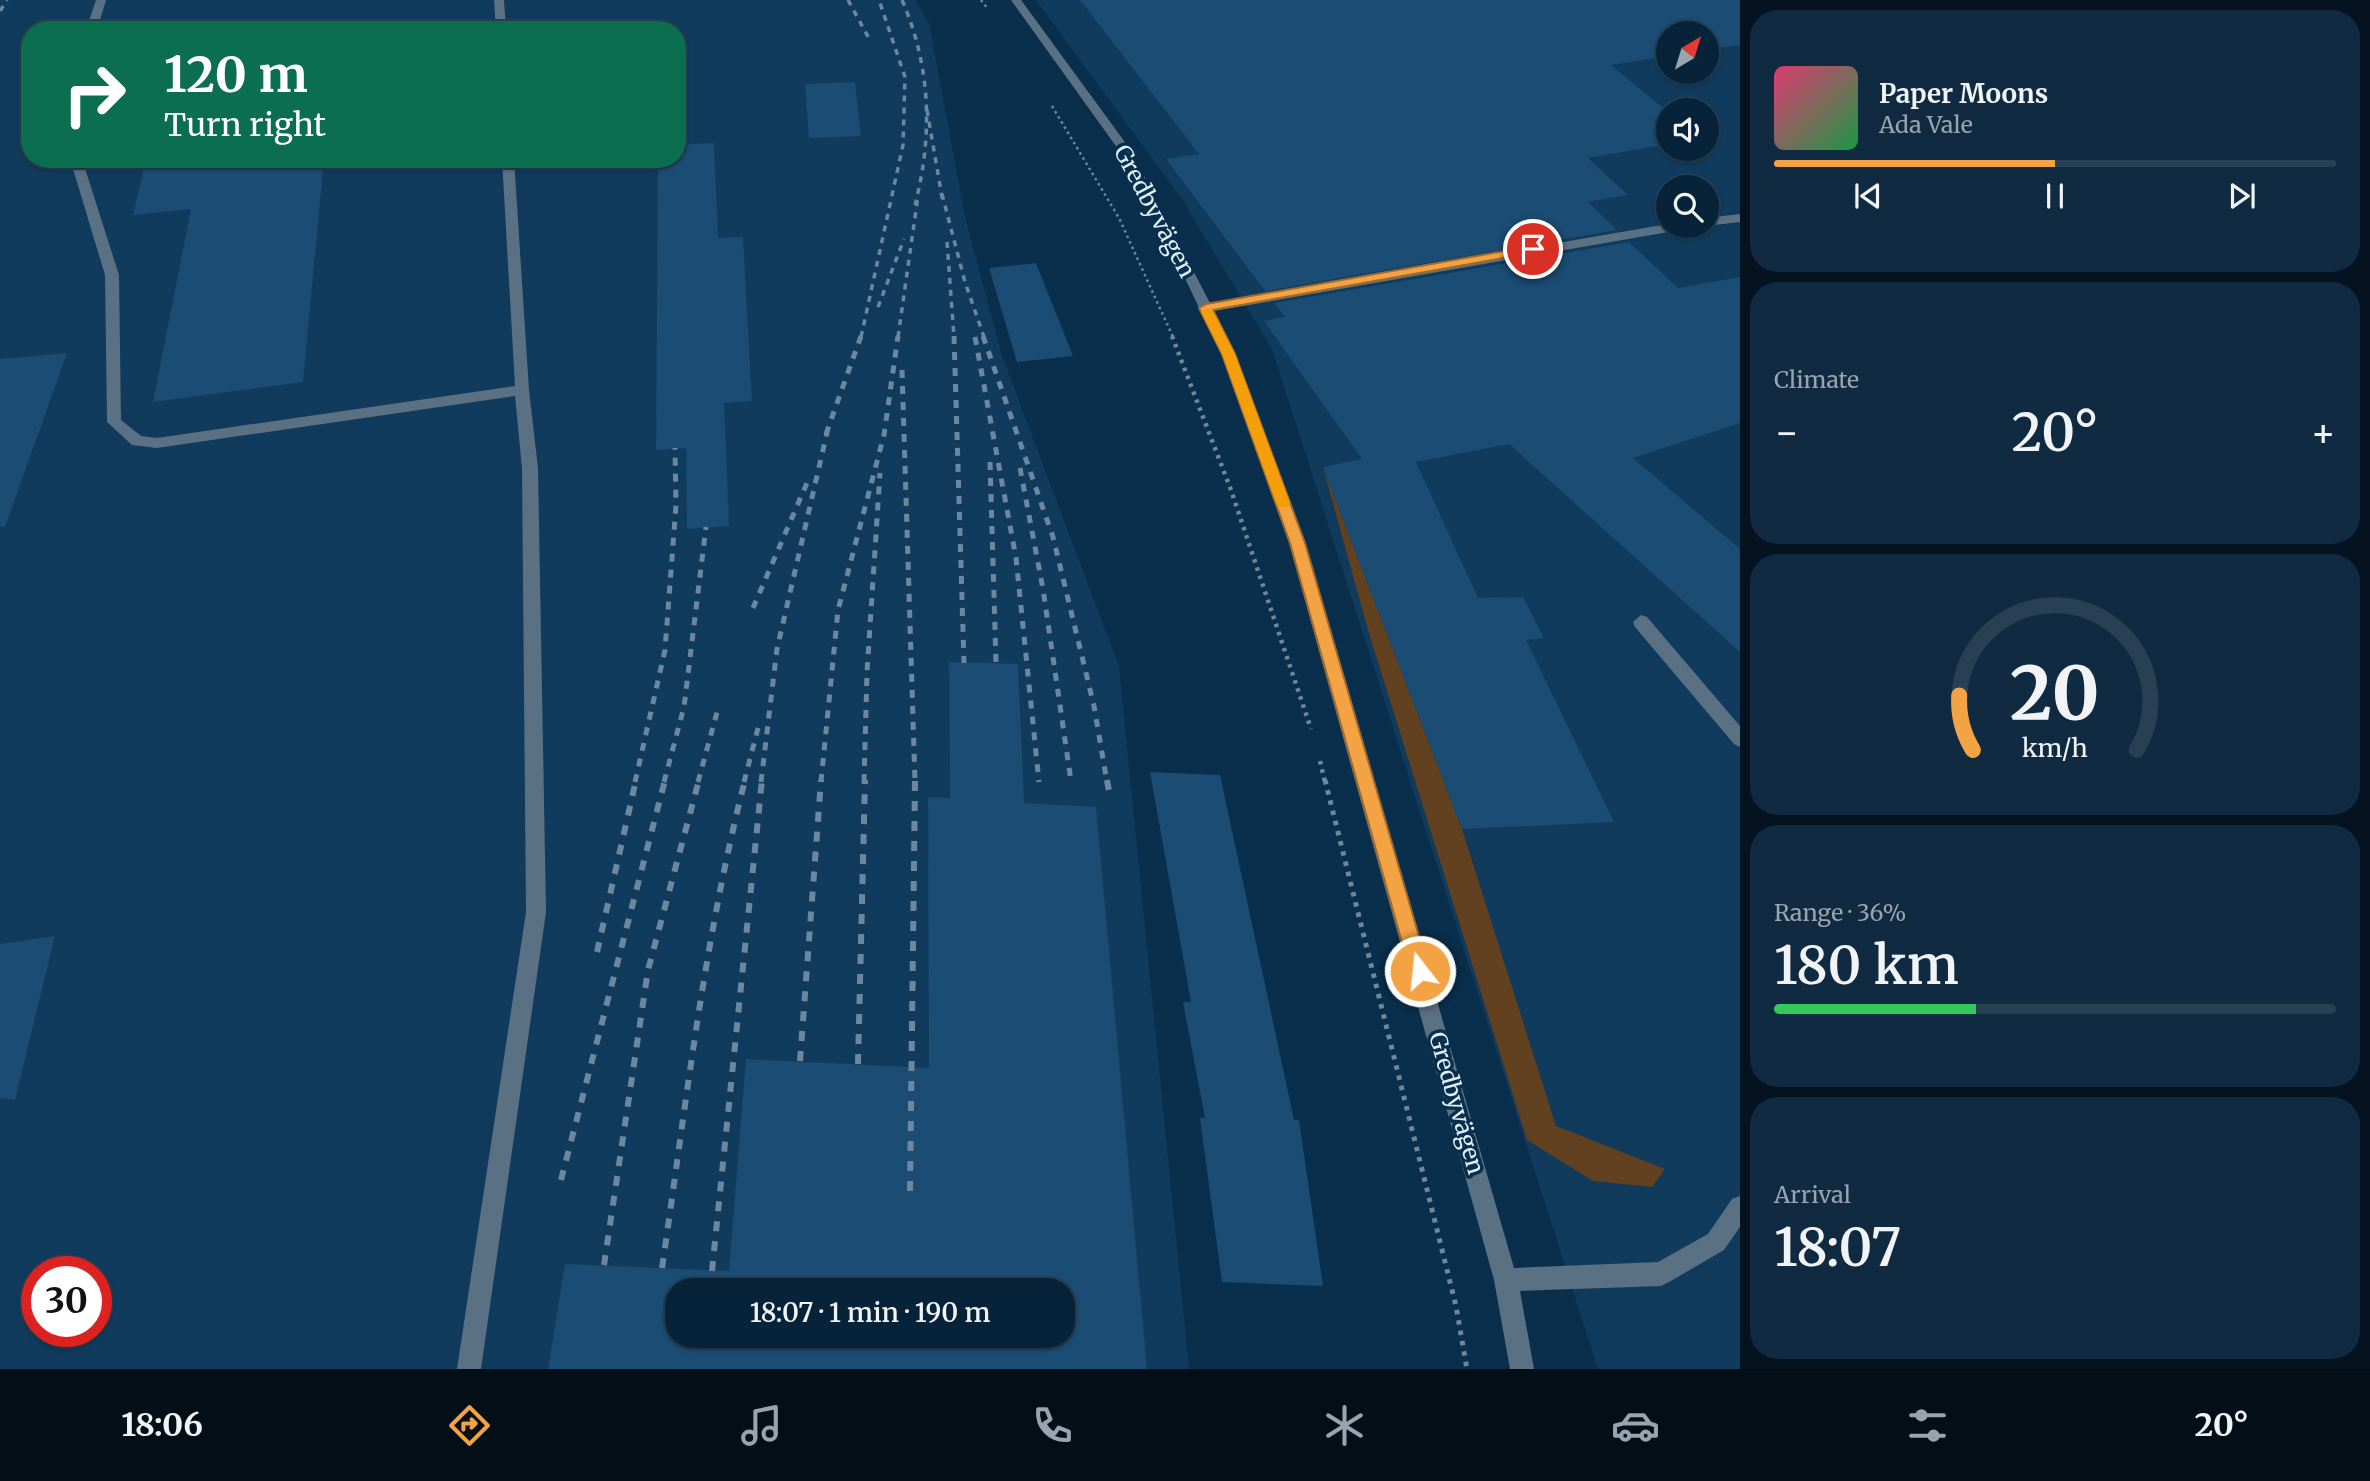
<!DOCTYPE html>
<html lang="en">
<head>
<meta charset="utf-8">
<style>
  :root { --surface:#072339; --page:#102b41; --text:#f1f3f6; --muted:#98a4ae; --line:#284053; --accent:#f4a344 }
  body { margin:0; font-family:Merriweather,serif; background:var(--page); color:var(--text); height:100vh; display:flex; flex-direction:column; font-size:26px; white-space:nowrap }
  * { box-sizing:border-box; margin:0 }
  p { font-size:23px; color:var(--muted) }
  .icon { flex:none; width:38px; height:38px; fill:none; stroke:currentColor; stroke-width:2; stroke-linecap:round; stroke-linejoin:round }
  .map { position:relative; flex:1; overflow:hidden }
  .side { display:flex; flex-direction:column; gap:10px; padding:10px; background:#04131f; width:630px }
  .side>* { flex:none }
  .top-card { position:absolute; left:21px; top:21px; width:665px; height:147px; border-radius:28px; box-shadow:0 2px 5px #0004,0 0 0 2px var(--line); background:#0b6e4f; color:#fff; overflow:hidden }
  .needle { width:46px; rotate:38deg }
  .tools { position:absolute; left:1656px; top:21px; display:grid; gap:14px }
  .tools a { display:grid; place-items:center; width:63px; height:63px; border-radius:50%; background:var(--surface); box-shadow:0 2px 5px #0004,0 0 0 2px var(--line); font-size:35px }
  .speed { position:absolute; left:21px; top:1256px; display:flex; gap:14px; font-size:35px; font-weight:700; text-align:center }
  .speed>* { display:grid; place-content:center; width:91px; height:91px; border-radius:50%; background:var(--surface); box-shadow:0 2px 5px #0004,0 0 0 2px var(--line); line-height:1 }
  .speed .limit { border:10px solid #d22; background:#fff; color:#111 }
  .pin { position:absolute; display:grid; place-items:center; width:60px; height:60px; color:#fff; margin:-30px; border:4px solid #fff; border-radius:50%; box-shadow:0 2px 7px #0007 }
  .me { position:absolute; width:77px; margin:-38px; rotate:344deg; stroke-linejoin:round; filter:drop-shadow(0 0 5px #0008) }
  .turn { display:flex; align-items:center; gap:24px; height:147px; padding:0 28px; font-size:32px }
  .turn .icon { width:91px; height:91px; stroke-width:2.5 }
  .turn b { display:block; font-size:49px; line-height:60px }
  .big { font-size:52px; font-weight:600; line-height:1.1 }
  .side .tile { flex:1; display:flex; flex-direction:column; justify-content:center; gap:10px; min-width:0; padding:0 24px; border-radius:28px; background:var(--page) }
  .side .dial { align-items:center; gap:0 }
  .dial svg { height:182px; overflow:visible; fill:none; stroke:var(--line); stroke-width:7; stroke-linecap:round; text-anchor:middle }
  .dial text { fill:var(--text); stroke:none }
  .song { display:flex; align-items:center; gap:21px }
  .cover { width:84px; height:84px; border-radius:10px; background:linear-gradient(135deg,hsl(340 70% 55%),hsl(140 70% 35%)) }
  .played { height:7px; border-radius:4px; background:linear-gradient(90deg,var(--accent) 50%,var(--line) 50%) }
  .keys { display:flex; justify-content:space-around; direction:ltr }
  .heat { display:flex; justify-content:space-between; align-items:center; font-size:38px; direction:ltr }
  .charge { height:10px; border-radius:5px; background:linear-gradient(90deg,#34c759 36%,var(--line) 0) }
  .trip { position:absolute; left:665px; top:1278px; width:410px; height:70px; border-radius:28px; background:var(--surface); box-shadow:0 2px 5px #0004,0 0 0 2px var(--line); font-weight:600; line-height:70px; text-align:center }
  .tabs { display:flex; height:112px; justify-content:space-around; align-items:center; background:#030e17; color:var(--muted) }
  .tabs .icon { width:49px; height:49px }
  .tabs .current { color:var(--accent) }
  .tabs b { font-size:32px; color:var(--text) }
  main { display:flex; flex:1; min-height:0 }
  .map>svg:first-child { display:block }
  .built { fill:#103b5c; fill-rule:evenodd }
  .green { fill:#61411f }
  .building { fill:#1b4c73; fill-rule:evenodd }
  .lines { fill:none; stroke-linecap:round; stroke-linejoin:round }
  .path-far2 { stroke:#6d889e; stroke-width:2.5; stroke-dasharray:2.5 3.5; stroke-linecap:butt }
  .path-far1 { stroke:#6d889e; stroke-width:4.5; stroke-dasharray:3.5 5; stroke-linecap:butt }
  .path { stroke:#6d889e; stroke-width:5; stroke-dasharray:4.5 6; stroke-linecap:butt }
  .minor { fill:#5a7083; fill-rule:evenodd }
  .rail-far2 { stroke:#6d889e; stroke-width:3.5; stroke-dasharray:6 6; stroke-linecap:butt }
  .rail-far1 { stroke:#6d889e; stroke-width:5; stroke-dasharray:8 8; stroke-linecap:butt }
  .rail { stroke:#6d889e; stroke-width:6; stroke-dasharray:10 10; stroke-linecap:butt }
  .route { fill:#f4a344; stroke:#9f6a2c; stroke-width:2 }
  .slow { fill:#f59e0b }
  .labels { text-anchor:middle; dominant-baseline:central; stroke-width:7; stroke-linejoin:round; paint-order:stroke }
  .street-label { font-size:23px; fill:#e0effd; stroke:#092f4c }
</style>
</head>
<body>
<main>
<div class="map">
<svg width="1740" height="1369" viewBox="0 0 1740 1369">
  <rect width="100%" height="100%" fill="#092f4c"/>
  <path class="built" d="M0 0H915L929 23 965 217 1002 356 1119 666 1189 1369H0ZM30 30H677V159H30ZM37 1272H96V1332H37ZM677 1290H1062V1335H677Z
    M1036 0H1740V1369H1598L1272 349 1182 199ZM1668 33H1706V72H1668ZM1668 110H1706V149H1668ZM1668 187H1706V226H1668Z"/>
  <path class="green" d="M1323 467 1462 829 1556 1126 1665 1169 1652 1187 1593 1181 1527 1140 1368 630Z"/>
  <path class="building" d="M1080 0H1740V45L1706 50V33H1668V56L1611 65 1668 112V144L1588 158 1628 195 1588 202 1617 230 1265 291 1166 159 1199 154Z
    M855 82 861 136 809 138 805 84Z
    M714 143 718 238 743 237 752 401 724 403 729 526 687 529 686 448 656 450 658 159H677V145Z
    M146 159H324L303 382 153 402 191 209 133 215Z
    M1629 242 1678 288 1740 277V423L1633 458 1740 549V652L1509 444 1416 462 1478 598 1523 597 1544 638 1526 640 1614 822 1462 829 1323 467 1362 459 1264 321 1285 317 1274 303Z
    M1036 263 1073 356 1017 362 989 268Z
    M67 353 5 527 0 526V359Z
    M949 662 1018 664 1024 803 1096 807 1147 1369H548L565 1264 729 1271 746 1059 929 1068 928 797 950 798ZM677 1290H1062V1335H677Z
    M1150 772 1220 775 1294 1120H1299L1323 1286 1222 1282 1200 1118H1205L1183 1002H1191Z
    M55 936 15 1100 0 1098V944Z"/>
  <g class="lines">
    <path class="path-far2" d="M981 0 987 8
      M1052 106 1119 218 1173 337"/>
    <path class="path-far1" d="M1172 336 1231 490 1311 729
      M1320 761 1325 782"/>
    <path class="path" d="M1325 780 1456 1306 1467 1369"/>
    <path class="minor" d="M96 0H106L97 30H86Z
      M494 0H504L506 30H496Z
      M1011 0H1021L1130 149 1210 303 1668 224 1686 226 1680 230 1214 311 1235 354 1305 543 1514 1268 1658 1262 1708 1234 1732 1199 1740 1196V1227L1724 1250 1669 1282 1661 1286 1520 1291 1534 1369H1510L1494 1280 1289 543 1221 354 1164 234 1118 149Z
      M70 159H82L119 275 121 420 141 436 157 438 515 386 502 159H514L529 390 538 468 546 912 481 1369H457L526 912 522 468 515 396 157 448 132 445 107 422 105 275Z
      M1740 214V222L1706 226V218Z
      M1641 615 1647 617 1740 726V747L1734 744 1635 627 1633 622Z"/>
    <path class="rail-far2" d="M848 0 871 42
      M902 0C931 67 933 135 915 205
      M0 11 7 0
      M927 110 943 203
      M942 194 965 282 984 337
      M947 242 954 337
      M878 307 904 239
      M861 337 903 145 905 77 879 0
      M898 337 918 196"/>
    <path class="rail-far1" d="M954 336 964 663
      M983 336 1053 537 1094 706 1107 782
      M975 337 1016 558 1039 782
      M902 370 915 782
      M826 434 861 336
      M990 462 996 663
      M1020 468 1043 589 1071 781
      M753 608 810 476
      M635 782 665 650 676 505 675 448
      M664 782 684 707 706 527
      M698 782 719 705
      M744 782 759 724
      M761 782 777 649 829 424
      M821 782 838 610 884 435 898 336
      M864 782 867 672 880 473"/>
    <path class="rail" d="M1107 780 1109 791
      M597 952 636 780
      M800 1061 821 780
      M858 1064 865 780
      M561 1180 665 780
      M910 1191 915 780
      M604 1265 648 970 699 780
      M662 1268C686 1105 704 940 745 780
      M712 1271 762 780"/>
  </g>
  <path class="route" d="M1533 246 1537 247V252L1213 310 1235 354 1305 543 1429 971 1426 977 1420 980 1413 977 1410 971 1290 543 1222 354 1199 308 1206 304Z"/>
  <path class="slow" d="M1203 309H1212L1235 354 1290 503 1288 507H1278L1276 503 1222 354 1201 312Z"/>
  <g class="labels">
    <g class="street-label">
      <text transform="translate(1155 211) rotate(62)">Gredbyvägen</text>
      <text transform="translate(1457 1103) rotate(74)">Gredbyvägen</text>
    </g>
  </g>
</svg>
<div class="tools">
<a><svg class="needle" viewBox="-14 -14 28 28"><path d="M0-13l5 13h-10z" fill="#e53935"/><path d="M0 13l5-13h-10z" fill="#98a4ae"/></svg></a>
<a><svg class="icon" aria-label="sound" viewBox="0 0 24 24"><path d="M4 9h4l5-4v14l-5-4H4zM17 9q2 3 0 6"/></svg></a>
<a><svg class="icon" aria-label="search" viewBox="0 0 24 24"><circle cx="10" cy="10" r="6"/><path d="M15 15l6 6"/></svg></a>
</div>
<div class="speed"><div class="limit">30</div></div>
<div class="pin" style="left:1533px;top:249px;background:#d93025"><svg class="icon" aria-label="arrive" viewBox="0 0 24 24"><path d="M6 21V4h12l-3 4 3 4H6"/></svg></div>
<svg class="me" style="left:1420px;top:971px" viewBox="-20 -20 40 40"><circle r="17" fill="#f4a344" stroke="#fff" stroke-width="3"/><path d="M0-11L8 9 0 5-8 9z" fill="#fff"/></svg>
<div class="trip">18:07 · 1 min · 190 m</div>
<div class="top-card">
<div class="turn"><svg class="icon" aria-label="right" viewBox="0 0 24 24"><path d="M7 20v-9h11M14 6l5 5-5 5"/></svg><div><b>120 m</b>Turn right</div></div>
</div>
</div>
<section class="side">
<div class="tile">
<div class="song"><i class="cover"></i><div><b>Paper Moons</b><p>Ada Vale</p></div></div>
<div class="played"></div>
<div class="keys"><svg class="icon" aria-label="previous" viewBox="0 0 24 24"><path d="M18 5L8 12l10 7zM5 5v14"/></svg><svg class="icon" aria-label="pause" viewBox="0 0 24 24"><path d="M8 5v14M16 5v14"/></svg><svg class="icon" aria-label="next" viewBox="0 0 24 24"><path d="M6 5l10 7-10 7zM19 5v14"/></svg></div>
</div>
<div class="tile"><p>Climate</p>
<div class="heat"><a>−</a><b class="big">20°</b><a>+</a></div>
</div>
<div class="tile dial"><svg viewBox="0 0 100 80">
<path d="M14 69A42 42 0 1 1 86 69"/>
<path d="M14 69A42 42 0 0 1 8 45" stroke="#f4a344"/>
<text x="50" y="56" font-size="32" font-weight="700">20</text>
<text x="50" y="72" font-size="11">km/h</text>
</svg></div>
<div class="tile"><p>Range · 36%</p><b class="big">180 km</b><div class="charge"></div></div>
<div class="tile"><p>Arrival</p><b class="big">18:07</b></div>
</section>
</main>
<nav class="tabs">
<b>18:06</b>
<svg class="icon current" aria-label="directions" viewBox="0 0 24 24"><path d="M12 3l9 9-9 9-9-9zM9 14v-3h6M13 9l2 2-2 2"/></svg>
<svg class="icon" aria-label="music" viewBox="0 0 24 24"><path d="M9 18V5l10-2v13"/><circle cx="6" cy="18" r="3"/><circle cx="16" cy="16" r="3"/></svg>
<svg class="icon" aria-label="phone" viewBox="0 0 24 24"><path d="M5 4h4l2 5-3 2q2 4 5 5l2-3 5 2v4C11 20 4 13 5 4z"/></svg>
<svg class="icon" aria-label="climate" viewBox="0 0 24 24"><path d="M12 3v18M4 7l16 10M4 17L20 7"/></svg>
<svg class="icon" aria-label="car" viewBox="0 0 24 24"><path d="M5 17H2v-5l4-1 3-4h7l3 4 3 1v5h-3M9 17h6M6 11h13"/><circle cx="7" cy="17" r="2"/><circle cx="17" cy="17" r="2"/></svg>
<svg class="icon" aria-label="filters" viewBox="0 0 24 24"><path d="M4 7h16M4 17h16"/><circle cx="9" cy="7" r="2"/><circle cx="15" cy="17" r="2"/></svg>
<b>20°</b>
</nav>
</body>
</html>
